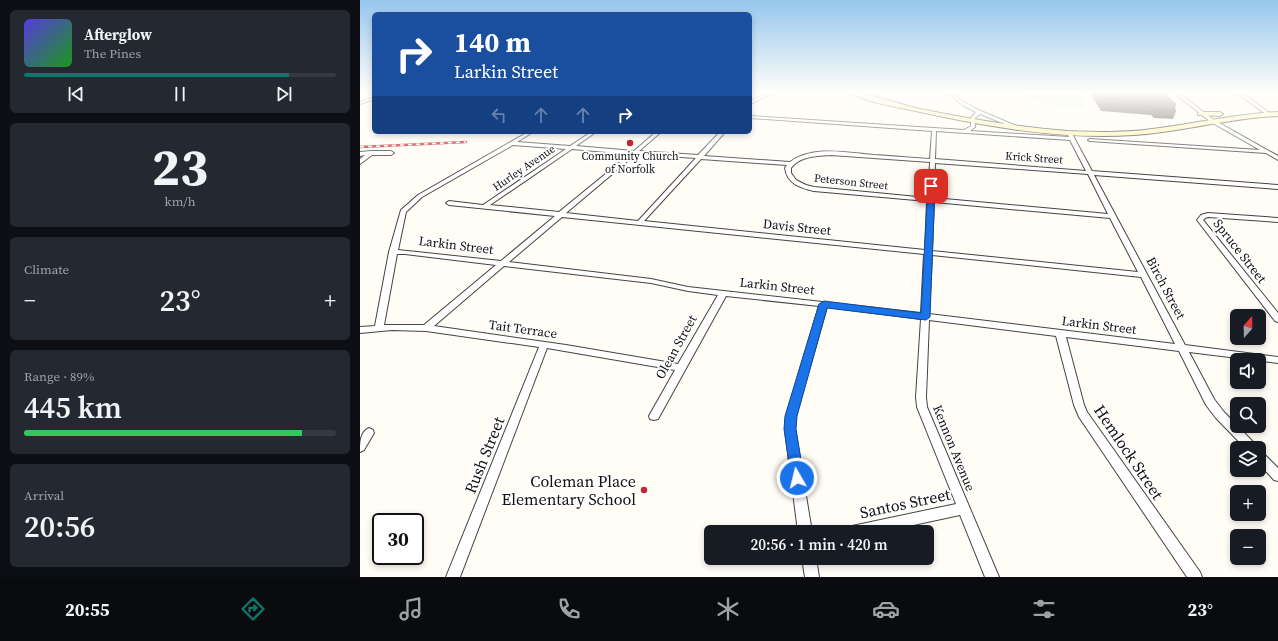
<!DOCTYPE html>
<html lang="en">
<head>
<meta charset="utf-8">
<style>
  :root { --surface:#171b24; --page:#242831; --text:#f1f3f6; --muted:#9ea1a6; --line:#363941; --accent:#0f766e }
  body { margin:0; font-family:"Source Serif 4",serif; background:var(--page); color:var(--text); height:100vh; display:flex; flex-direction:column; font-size:15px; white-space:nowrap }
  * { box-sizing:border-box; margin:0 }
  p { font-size:13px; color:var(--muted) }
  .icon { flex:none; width:22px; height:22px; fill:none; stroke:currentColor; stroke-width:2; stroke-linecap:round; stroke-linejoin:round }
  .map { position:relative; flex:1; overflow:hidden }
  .details { display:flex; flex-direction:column; gap:10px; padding:10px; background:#0d0f14; width:360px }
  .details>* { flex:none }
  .hud { position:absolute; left:12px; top:12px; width:380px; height:122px; border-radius:6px; box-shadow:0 2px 6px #0003; background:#1a4fa0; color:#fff; overflow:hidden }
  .needle { width:26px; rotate:20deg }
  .tools { position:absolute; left:870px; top:309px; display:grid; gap:8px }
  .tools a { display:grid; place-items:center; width:36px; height:36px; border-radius:6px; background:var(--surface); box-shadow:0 2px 6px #0003; font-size:20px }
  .speed { position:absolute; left:12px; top:513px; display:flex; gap:8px; font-size:20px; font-weight:700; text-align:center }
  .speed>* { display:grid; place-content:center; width:52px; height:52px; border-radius:50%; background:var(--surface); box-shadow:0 2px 6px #0003; line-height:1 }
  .speed .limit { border:2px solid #111; border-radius:6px; background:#fff; color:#111 }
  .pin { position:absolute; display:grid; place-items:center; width:34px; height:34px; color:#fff; margin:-17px; border-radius:8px; box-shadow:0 2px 6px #0006 }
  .me { position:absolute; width:44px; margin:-22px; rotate:352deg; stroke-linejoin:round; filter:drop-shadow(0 0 3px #0008) }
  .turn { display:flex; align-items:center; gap:14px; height:84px; padding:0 16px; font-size:18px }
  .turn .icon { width:52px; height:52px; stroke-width:2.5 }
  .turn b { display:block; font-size:28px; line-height:34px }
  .lanes { display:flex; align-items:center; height:38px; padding:0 16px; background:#0003; justify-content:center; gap:20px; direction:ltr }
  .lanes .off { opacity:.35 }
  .big { font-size:30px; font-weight:600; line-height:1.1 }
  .details .widget { flex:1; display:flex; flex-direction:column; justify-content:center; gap:6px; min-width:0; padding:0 14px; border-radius:6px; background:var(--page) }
  .details .dial { align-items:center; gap:0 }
  .dial b { font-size:52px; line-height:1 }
  .song { display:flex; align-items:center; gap:12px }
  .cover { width:48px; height:48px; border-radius:6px; background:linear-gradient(135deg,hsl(250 70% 55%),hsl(120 70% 35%)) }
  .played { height:4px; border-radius:2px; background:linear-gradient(90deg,var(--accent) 85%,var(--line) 85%) }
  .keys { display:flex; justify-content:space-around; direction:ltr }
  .heat { display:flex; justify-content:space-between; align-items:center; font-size:22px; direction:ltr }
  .charge { height:6px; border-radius:3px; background:linear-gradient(90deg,#34c759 89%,var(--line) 0) }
  .trip { position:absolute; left:344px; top:525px; width:230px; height:40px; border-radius:6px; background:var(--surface); box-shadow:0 2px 6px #0003; font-weight:600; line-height:40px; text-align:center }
  .dock { display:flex; height:64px; justify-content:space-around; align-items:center; background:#090b0e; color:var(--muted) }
  .dock .icon { width:28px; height:28px }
  .dock .selected { color:var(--accent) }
  .dock b { font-size:18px; color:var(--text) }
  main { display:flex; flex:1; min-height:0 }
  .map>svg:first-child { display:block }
  .pitch { fill:#e6f2cf }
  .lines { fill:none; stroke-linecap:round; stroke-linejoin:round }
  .street-casing { stroke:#444; stroke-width:2 }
  .secondary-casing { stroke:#333; stroke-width:2 }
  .street { fill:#fff; fill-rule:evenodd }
  .secondary { fill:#fff6b0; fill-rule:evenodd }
  .rail-casing { stroke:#c4262e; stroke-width:2.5 }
  .rail { stroke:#fff; stroke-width:1.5; stroke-dasharray:4; stroke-linecap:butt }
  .wall { fill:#4d4742 }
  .building { fill:#5a524d; stroke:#3f3936 }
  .route { fill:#1a73e8; stroke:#114b97 }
  .poi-dot { fill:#c4262e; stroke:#fff; stroke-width:1.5 }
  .labels { text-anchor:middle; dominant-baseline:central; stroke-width:4; stroke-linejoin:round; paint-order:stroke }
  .far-poi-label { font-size:11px; fill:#111; stroke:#fff }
  .far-street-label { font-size:11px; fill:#111; stroke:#fff }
  .street-label { font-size:13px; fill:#111; stroke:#fff }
  .near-street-label { font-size:16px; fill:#111; stroke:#fff }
  .near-poi-label { font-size:16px; fill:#111; stroke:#fff; text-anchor:end }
</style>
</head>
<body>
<main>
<section class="details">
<div class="widget">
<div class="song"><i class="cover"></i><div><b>Afterglow</b><p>The Pines</p></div></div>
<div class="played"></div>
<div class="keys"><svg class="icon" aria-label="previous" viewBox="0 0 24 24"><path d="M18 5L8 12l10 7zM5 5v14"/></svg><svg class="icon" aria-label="pause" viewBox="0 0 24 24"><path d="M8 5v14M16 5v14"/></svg><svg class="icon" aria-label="next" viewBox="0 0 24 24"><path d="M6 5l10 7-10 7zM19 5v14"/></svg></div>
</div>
<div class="widget dial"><b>23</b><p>km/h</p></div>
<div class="widget"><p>Climate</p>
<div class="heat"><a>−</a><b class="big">23°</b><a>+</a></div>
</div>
<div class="widget"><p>Range · 89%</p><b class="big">445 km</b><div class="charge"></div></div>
<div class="widget"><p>Arrival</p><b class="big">20:56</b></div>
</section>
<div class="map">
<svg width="918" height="577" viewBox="0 0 918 577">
  <rect width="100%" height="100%" fill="#fffdf5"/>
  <path class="pitch" d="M657 93H718L727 109 681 103Z"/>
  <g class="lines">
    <g class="street-casing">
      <path id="street" d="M408 93H414L390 104V101Z
        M588 93H593L599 99 616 109 664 129 660 130 620 114 615 118V127L610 131 709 137 707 133 711 132 732 171 918 185V189L734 175 825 345 918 357V363L829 352 854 399 864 412 896 445 898 448H885L856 418 846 405 819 351 706 337 724 405 727 412 840 572 842 577H827L719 417 714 405 696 336 569 320 566 397 567 407 639 577H625L600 515 521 532H485L487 527 492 526 596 504 557 407 556 397 561 319 467 307 436 416 435 429 452 532H438L425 429 426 416 459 306 366 296 298 419 294 420 290 419 289 416 315 370 187 348 100 577H86L179 347 66 331 32 330 0 333V327L15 326 29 252 41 210 58 195 168 132H173L157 142 210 146 231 132H236L216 146 274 151 296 132H301L279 151 338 155 360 132H365L344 156 430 162C453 145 488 153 514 155 533 156 551 158 570 159L572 131 390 118V116L604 130 611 126V118L616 112 604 106ZM576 131 710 140 726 171 575 159ZM153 145 206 149 123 205 89 201 86 203 89 205 195 216 141 261 38 250 46 212 62 197ZM212 149 270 154 199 212 130 205ZM276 154 336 158 278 221 206 213ZM471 155 570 162 568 198 454 187 446 185 436 180 431 173V168C440 156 457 156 471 155ZM341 159 427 165 425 168C427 184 441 188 454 191L567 201 565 250 284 221ZM575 163 728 174 748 214 574 198ZM574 202 750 218 778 272 572 251ZM202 217 564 254 561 313 328 287 291 279 149 262ZM37 254H45L136 265 64 325H24ZM572 255 781 277 815 344 569 314ZM144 266 291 283 328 291 358 295 318 364 206 345 74 326Z
        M814 93H819L854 120 918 156V160L906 153 730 141 728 140 730 139 900 150 851 122Z
        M877 93H882L911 114 907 115Z
        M14 97V99L0 104V102Z
        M11 151H31L34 153 31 155H12L0 164V159L5 155 0 156V152Z
        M848 213 918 218V222L848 217 845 218 843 220 918 313V322L915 321 837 220 841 215Z
        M9 428 13 430 14 433 4 450 0 452C0 443 0 432 9 428Z
        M899 451 903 453 918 468V481L914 480 899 464Z
        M442 558H456L459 577H445Z"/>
    </g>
    <g class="secondary-casing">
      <path id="secondary" d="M490 93C513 93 537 104 560 109 609 119 658 127 707 131 735 132 764 133 792 129 834 124 875 114 918 112V116C869 118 822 132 774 135 699 140 623 126 551 110 531 106 507 102 490 93Z
        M840 112H860L863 114 860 116 838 115V113Z"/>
    </g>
    <use href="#street" class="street"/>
    <use href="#secondary" class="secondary"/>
    <g class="rail-casing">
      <path id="rail" d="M0 147 106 142"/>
    </g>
    <use href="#rail" class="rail"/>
  </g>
  <path class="wall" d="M730 93H804L816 104 815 108 816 111 813 119 794 118 791 115 741 111Z"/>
  <path class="building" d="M737 93H804L816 104H811L816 111 797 109 794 106 744 103Z"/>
  <linearGradient id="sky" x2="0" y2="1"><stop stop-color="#95c6ee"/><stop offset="0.53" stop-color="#fffefa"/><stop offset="1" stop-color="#fffefa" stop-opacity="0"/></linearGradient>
  <rect width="918" height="174" fill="url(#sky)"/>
  <path class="route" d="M571 184 575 186 570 317 566 320 467 308 437 416 436 429 444 478 442 483 437 485 433 483 431 478 424 429 425 416 459 304 464 301 561 313 568 186Z"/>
  <g class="poi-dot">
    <circle cx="270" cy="143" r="4"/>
    <circle cx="284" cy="490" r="4"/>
  </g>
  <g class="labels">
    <g class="far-poi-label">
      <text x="270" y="156">Community Church<tspan x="270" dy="13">of Norfolk</tspan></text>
    </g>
    <g class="far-street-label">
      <text transform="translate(674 158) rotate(4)">Krick Street</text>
      <text transform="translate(164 168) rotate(-34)">Hurley Avenue</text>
      <text transform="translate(491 182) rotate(6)">Peterson Street</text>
    </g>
    <g class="street-label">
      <text transform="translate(437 227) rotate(6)">Davis Street</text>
      <text transform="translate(96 245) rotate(7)">Larkin Street</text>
      <text transform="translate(880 251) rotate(52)">Spruce Street</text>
      <text transform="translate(417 286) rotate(6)">Larkin Street</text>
      <text transform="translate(806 288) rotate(62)">Birch Street</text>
      <text transform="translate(739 325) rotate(7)">Larkin Street</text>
      <text transform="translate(163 329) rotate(8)">Tait Terrace</text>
      <text transform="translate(316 347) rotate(-61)">Olean Street</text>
      <text transform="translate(594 448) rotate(68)">Kennon Avenue</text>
    </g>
    <g class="near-street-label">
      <text transform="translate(769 452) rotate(56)">Hemlock Street</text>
      <text transform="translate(124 455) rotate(-68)">Rush Street</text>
      <text transform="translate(545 503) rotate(-12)">Santos Street</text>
    </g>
    <g class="near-poi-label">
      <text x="276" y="481">Coleman Place<tspan x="276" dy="18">Elementary School</tspan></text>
    </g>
  </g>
</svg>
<div class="tools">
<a><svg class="needle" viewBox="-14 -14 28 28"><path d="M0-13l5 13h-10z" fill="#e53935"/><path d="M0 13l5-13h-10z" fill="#9ea1a6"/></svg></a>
<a><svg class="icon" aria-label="sound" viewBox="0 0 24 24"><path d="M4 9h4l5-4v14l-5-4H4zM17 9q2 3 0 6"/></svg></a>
<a><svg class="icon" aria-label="search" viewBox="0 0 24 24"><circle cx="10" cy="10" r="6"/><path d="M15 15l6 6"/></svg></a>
<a><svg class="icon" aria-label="layers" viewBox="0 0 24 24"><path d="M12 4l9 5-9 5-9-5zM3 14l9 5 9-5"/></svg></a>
<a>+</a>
<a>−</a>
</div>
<div class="speed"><div class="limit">30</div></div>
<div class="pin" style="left:571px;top:186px;background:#d93025"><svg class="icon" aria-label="arrive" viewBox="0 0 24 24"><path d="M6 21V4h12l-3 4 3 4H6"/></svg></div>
<svg class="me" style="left:437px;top:478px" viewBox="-20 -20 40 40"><circle r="17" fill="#1a73e8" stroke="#fff" stroke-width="3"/><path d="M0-11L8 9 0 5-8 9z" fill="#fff"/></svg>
<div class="trip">20:56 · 1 min · 420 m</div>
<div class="hud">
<div class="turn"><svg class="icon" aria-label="right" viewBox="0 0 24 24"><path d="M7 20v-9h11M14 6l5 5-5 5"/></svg><div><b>140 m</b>Larkin Street</div></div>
<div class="lanes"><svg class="icon off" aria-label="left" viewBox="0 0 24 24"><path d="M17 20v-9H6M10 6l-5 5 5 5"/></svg><svg class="icon off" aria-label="ahead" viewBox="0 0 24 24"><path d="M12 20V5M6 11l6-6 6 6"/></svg><svg class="icon off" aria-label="ahead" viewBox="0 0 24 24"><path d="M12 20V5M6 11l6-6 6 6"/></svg><svg class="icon" aria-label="right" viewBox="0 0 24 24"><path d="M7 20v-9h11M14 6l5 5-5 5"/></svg></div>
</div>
</div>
</main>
<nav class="dock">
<b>20:55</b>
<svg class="icon selected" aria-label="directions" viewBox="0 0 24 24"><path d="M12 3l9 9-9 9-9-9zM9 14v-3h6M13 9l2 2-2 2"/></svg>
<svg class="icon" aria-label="music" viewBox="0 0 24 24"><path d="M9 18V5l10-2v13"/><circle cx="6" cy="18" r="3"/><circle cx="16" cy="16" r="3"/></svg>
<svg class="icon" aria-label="phone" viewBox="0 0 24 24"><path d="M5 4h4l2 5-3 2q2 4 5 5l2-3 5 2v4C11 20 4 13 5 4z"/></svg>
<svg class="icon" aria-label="climate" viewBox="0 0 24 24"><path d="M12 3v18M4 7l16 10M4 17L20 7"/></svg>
<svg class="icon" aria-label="car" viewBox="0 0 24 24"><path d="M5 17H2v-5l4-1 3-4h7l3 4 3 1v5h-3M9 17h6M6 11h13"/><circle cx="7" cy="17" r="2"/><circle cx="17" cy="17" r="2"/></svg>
<svg class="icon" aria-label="filters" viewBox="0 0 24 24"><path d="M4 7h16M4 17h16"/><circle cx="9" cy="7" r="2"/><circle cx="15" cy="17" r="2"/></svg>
<b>23°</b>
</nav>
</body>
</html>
